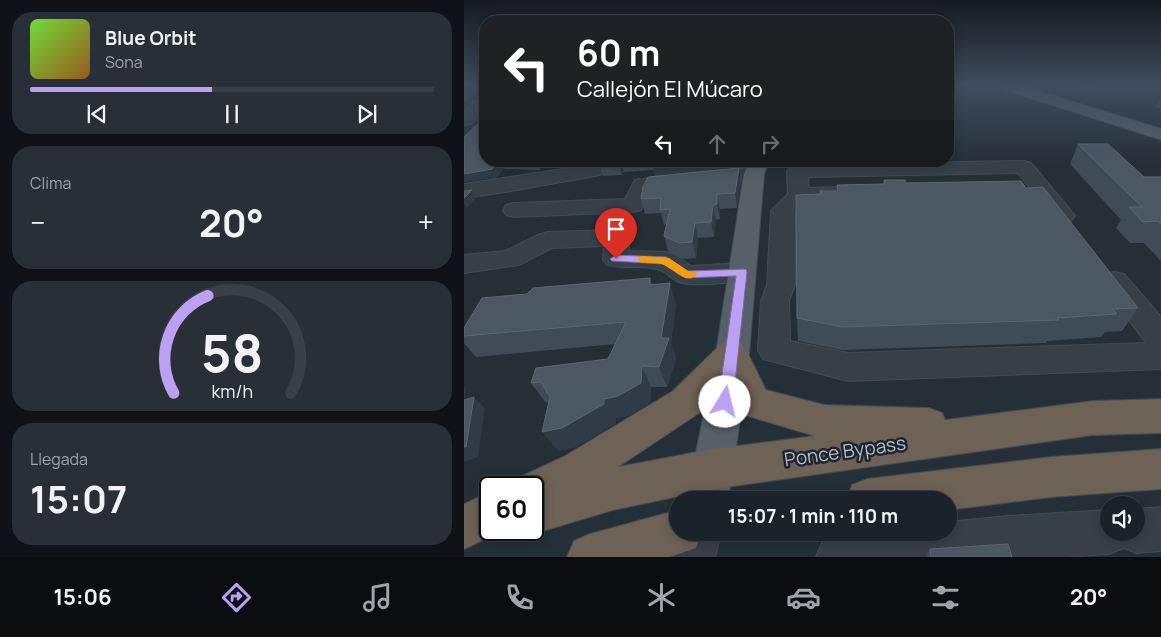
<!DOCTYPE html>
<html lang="es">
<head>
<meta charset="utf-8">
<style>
  :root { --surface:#1b232a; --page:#282f36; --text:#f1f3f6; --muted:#a0a4a8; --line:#394047; --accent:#bca0f2 }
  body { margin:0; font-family:Manrope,sans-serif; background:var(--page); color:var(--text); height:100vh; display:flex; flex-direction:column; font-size:19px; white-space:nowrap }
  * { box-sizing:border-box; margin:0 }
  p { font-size:16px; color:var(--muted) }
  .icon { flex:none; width:28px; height:28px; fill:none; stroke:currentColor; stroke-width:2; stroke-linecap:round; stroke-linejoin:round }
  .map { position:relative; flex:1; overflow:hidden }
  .sheet { display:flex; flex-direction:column; gap:12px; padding:12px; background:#0f1317; width:464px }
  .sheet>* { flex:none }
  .top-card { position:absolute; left:15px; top:15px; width:475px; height:152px; border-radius:20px; box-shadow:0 2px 12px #0003,0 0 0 1px var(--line); background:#202124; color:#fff; overflow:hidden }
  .fabs { position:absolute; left:636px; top:496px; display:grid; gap:10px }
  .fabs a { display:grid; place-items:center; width:45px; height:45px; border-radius:50%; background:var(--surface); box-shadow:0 2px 12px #0003,0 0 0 1px var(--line); font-size:25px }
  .speed { position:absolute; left:15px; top:476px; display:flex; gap:10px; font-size:25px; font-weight:700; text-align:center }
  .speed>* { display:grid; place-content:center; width:65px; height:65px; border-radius:50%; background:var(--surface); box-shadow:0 2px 12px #0003,0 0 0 1px var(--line); line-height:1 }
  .speed .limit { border:2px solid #111; border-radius:8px; background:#fff; color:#111 }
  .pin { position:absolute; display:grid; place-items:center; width:42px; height:42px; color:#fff; margin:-51px -21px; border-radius:50% 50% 50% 0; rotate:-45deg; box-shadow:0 0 5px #0007 }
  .pin .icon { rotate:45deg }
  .me { position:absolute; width:55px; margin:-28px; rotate:9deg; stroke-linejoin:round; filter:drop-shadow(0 0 4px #0008) }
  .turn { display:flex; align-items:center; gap:18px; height:105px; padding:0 15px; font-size:22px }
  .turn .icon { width:65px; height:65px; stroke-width:2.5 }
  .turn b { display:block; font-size:35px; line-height:42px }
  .lanes { display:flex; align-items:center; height:48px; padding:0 15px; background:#0003; justify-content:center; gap:25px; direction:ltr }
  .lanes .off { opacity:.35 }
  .big { font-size:38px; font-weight:700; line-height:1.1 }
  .sheet .widget { flex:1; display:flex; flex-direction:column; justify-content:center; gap:8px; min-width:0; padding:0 18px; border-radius:20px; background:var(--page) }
  .sheet .dial { align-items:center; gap:0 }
  .dial svg { height:130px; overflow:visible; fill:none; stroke:var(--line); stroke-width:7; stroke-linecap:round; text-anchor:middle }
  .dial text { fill:var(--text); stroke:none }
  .song { display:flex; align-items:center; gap:15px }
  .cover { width:60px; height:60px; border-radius:8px; background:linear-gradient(135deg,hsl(100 70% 55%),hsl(30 70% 35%)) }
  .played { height:5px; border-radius:2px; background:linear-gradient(90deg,var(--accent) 45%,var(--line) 45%) }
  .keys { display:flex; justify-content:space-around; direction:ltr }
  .heat { display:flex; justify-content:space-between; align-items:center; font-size:28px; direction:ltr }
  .trip { position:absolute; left:205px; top:491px; width:288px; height:50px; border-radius:25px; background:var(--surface); box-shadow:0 2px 12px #0003,0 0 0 1px var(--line); font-weight:700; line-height:50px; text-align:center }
  .tab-bar { display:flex; height:80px; justify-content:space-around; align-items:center; background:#0b0e11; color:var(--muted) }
  .tab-bar .icon { width:35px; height:35px }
  .tab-bar .on { color:var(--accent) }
  .tab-bar b { font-size:22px; color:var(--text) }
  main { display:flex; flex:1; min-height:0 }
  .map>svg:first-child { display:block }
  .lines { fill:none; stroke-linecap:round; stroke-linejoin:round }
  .minor-casing { stroke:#434c55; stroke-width:2 }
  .major-casing { stroke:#434c55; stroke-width:2 }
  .highway-casing { stroke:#424b54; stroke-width:2 }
  .minor { fill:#374049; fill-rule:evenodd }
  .major { fill:#556069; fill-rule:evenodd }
  .highway { fill:#6e6155; fill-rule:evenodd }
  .wall { fill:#3f4b57 }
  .shaded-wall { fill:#2f3b46 }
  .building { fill:#4b5763; stroke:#5b6772 }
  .route { fill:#bca0f2; stroke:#7a689d }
  .slow { fill:#f59e0b }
  .labels { text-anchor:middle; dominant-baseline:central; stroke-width:5; stroke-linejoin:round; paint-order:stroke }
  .near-street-label { font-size:19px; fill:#b2bbc5; stroke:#1c252e }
</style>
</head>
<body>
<main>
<section class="sheet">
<div class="widget">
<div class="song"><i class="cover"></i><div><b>Blue Orbit</b><p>Sona</p></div></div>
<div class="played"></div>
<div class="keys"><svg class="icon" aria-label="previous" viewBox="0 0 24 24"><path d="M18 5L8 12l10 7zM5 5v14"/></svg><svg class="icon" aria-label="pause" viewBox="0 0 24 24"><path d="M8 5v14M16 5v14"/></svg><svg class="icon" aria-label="next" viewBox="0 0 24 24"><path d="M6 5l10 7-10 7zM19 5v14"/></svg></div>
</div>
<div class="widget"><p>Clima</p>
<div class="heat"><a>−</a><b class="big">20°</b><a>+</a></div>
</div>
<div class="widget dial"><svg viewBox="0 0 100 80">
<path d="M14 69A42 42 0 1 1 86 69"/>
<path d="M14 69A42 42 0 0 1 35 9" stroke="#bca0f2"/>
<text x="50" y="56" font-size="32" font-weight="700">58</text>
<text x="50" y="72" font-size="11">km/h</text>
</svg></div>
<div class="widget"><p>Llegada</p><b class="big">15:07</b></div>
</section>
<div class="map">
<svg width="698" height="557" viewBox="0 0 698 557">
  <rect width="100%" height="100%" fill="#242f38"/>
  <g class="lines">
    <g class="minor-casing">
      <path id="minor" d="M21 99V109L6 124 0 125V111L9 102Z
        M130 161H154L138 174 131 176 41 192 0 198V184L125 165Z
        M560 161 567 163 607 211 611 216 607 221 599 223 591 221 554 173 344 177 345 188 373 187 381 189 384 194 381 199 341 201 331 212V285L325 301 326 341 384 353 682 343 636 281 640 274 650 272 660 274 698 318V369L384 381 299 359 294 350 297 301 303 285 307 211 324 194 323 171 326 167 333 165Z
        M290 168 297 170 300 174 297 178 187 190 177 210 169 212 50 217 42 215 39 210 42 205 50 203 161 199 171 180 179 179 231 172Z
        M153 230 162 233 165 238V251L202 252 211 255 227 266 278 263 288 266 292 272 288 278C273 283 229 287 215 282 208 280 203 272 196 270 185 265 158 269 143 265L139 259 140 246 88 248 55 265 0 273V255L41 251 74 235 83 232Z
        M698 507V551L672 553 660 548 645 554 599 557H352L359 541 375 534 484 532V522L544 516 645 510V532H672V509Z
        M214 530V532H257L251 557H205Z"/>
    </g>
    <g class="major-casing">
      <path id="major" d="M536 86H558L698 129V140L538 89Z
        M285 161H305L300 174 284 366 264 500H222L250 366 280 174Z"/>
    </g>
    <g class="highway-casing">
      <path id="highway" d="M268 340 279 344 302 390 361 405 465 408 478 413 481 420 629 401 698 399V433L629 435 249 489 149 510 69 534 61 530H69V488H50L54 478 101 456 209 391 257 344ZM263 381 277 414 351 436 249 449 154 467 235 413Z
        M698 449V489L587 497 484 510V500H382L388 485 403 479 587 457Z
        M26 492V530H40L0 549V504Z
        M214 510V532H238L232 548 206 557H103L110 541 126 534Z"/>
    </g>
    <use href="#minor" class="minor"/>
    <use href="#major" class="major"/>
    <use href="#highway" class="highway"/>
  </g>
  <path class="wall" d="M610 86H634L626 90Z
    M698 96V109L691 107Z
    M0 137 21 161H82L76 170 40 169 33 177 0 182Z
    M614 144 680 177H698V262L680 243H666L652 228 657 220 606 164Z
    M135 161H284L281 166 191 176 189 170 160 172 158 175 139 176 134 162Z
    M275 168 277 182 273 208 256 209V219L252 220 250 237 234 238 232 258 219 259 204 251 200 236 202 224 200 225 197 213 181 214 177 199Z
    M420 180 442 183 562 188 674 308 658 331 641 332 637 337 583 341 582 343 377 350 334 341 333 318 356 194 373 191V185L419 184Z
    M186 278 188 284 212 304 207 342 212 359 203 387H187L186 403 164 416 152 418V423L112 447 94 451 84 402 82 403 67 383 144 359 151 344 12 357 0 343V336L63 294Z
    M466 549 548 557H461Z"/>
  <path class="shaded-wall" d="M628 86H634L626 90Z
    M36 161 40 169 33 177 0 182V174Z
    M74 161H82L76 170 73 163Z
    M154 161H157L160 172 158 175Z
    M195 161H284L281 166 191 176 187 162Z
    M275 168 277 182 273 208 271 193Z
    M8 190 12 198 3 208 0 204V198Z
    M253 194 256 209V219L253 204Z
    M249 205 252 220 250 237 247 222Z
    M231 223 234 238 232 258 228 242Z
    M206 283 212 304 207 343 212 359 203 387 195 367 197 338Z
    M178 366 187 387 186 403 164 416 152 418V423L112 447 94 451 78 432Z
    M0 386 2 389 0 402Z
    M10 397 21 408 14 457 0 462V447Z"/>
  <path class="building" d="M21 117V161H74L73 163 36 161 28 169 0 174V145L2 143H0V137Z
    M614 144H644L680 177H698V225L694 221 679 222 665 207H678Z
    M135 161H154L134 162Z
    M275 168 271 193 253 194V204L249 205 247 222 231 223 228 242 215 243 200 236 206 209 196 210 197 198 177 199 179 187 184 177Z
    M420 180H441L442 183 557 181 562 188 579 187 674 308 648 309 653 314 593 318 595 320 379 327 333 318 332 195 357 194 356 191H374L373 185 421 184Z
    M8 190 0 198V191Z
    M186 278 185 285 206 283 197 338H205L195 367 178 366 177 383 154 396 140 399V404L98 428 78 432 86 397 77 382 67 383 72 368 144 359 162 322 0 336V328L18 298 63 294 69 288Z
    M10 397 2 447H0V400Z
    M544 544 548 557H467L466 549Z"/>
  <linearGradient id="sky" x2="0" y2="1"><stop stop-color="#141a1f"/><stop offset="0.52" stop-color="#3f4d5e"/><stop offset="1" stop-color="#3f4d5e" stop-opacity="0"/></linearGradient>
  <rect width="698" height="164" fill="url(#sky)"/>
  <path class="route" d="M152 255 202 257 224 271 282 269 283 272 269 402 266 407 261 409 256 407 254 402 272 276 222 278 199 264 148 261 146 259Z"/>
  <path class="slow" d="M179 256 205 258 224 271 232 272 233 274C223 286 211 270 200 265 193 262 183 264 175 262L174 260 175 257Z"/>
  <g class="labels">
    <g class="near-street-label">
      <text transform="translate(381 451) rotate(-8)">Ponce Bypass</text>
    </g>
  </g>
</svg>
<div class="fabs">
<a><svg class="icon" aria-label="sound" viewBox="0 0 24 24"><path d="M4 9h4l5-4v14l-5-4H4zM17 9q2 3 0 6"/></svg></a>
</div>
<div class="speed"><div class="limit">60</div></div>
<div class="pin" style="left:152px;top:259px;background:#d93025"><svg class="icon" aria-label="arrive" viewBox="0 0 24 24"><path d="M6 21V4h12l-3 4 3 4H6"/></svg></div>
<svg class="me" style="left:261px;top:402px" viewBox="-20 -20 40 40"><circle r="19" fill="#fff"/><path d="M0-13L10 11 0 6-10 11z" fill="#bca0f2"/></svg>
<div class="trip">15:07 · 1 min · 110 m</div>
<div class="top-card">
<div class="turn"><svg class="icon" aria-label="left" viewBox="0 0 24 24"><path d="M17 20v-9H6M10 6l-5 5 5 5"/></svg><div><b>60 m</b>Callejón El Múcaro</div></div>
<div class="lanes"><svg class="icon" aria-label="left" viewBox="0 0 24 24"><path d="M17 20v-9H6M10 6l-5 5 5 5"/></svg><svg class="icon off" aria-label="ahead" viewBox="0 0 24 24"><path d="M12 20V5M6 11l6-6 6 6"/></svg><svg class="icon off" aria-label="right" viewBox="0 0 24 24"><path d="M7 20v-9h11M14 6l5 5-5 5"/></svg></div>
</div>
</div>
</main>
<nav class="tab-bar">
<b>15:06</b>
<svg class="icon on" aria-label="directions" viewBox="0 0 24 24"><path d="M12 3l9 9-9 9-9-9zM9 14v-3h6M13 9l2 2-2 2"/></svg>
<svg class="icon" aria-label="music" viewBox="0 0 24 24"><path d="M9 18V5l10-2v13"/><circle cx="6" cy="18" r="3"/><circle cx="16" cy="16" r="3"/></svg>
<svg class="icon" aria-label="phone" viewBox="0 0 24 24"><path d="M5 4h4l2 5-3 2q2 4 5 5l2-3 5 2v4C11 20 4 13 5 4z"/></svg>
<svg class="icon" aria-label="climate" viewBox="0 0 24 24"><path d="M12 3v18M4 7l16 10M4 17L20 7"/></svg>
<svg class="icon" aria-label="car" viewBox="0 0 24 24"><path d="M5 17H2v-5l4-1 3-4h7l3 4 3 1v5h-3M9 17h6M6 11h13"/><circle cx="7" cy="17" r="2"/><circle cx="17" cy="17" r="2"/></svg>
<svg class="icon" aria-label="filters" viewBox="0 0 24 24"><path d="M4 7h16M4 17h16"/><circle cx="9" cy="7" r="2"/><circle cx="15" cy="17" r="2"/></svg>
<b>20°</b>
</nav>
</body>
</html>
